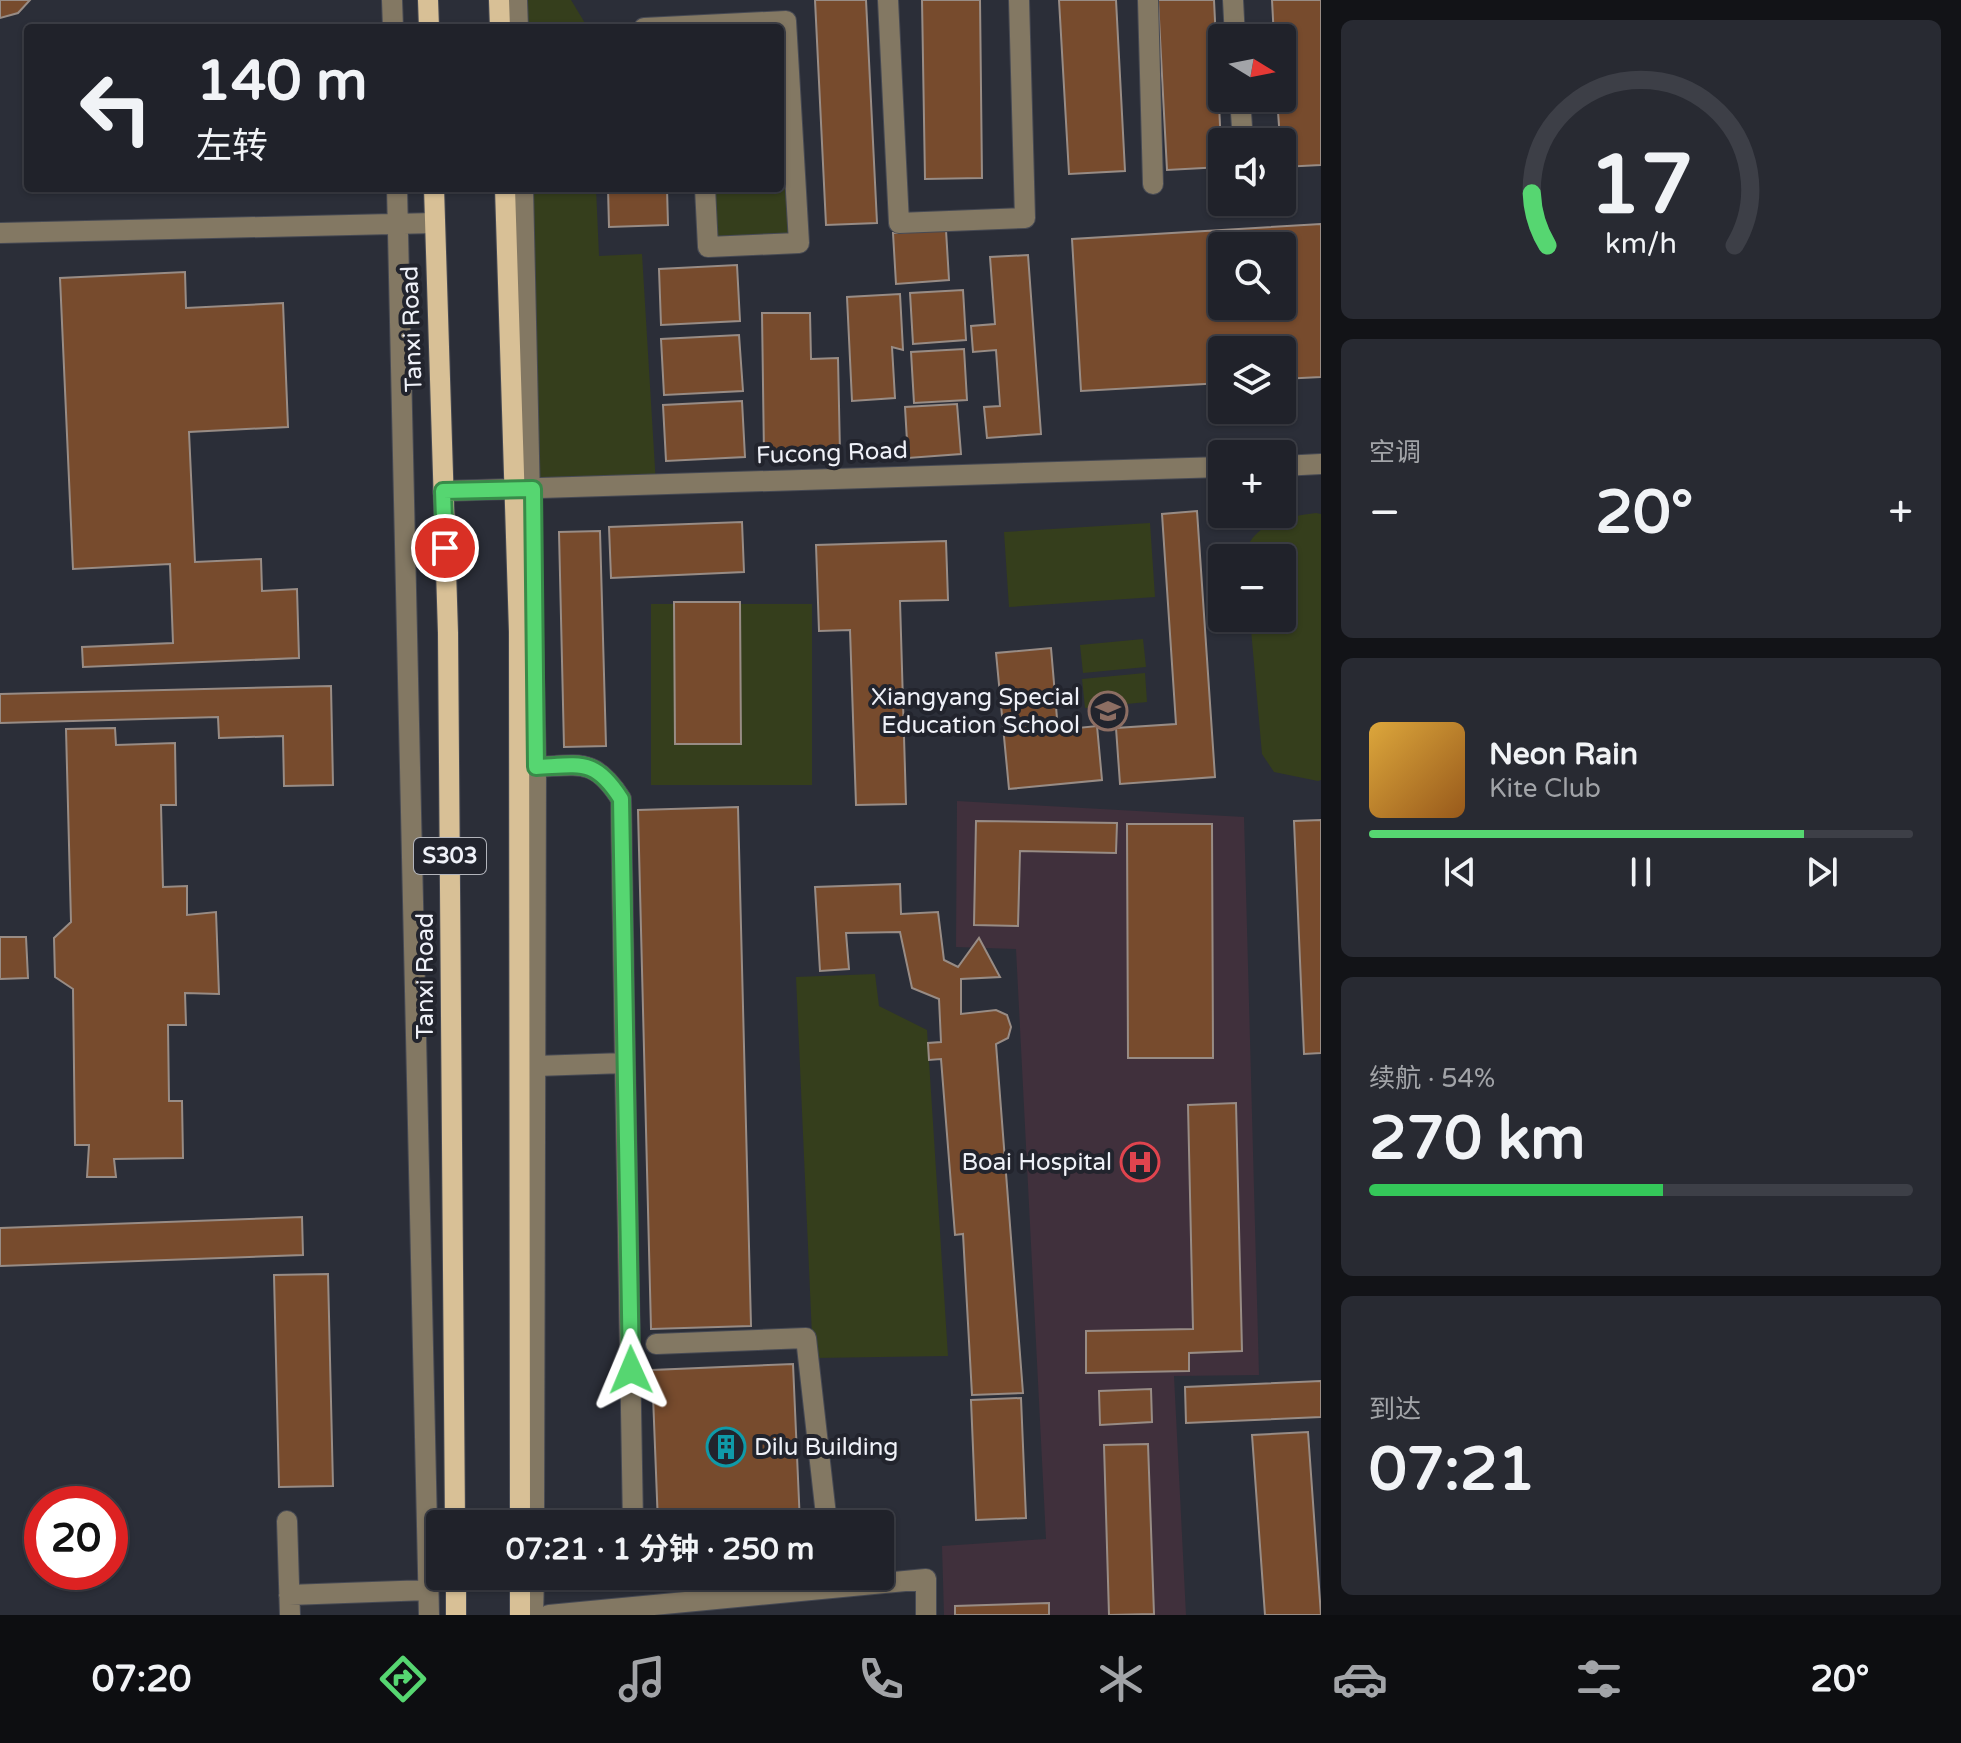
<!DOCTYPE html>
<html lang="zh">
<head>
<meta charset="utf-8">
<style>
  :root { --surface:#20222a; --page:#282a32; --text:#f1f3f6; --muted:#a2a4a8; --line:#3d3f47; --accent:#56d671 }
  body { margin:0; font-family:"Varela Round","Noto Sans SC",sans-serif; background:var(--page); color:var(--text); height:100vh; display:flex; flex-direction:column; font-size:30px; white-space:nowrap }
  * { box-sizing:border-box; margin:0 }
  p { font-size:26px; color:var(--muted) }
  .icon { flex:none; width:44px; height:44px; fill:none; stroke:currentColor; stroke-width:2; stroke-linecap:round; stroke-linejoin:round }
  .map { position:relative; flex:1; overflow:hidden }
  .drawer { display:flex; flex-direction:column; gap:20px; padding:20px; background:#121317; width:640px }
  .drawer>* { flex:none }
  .hud { position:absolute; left:24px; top:24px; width:760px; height:168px; border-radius:8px; box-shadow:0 2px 6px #0004,0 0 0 2px var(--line); background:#20222a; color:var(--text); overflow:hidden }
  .needle { width:52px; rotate:100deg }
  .fabs { position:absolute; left:1208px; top:24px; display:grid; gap:16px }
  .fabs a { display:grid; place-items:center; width:88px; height:88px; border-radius:8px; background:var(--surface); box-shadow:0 2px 6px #0004,0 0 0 2px var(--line); font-size:40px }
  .speed { position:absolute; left:24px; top:1486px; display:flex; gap:16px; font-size:40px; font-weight:700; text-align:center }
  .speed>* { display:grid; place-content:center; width:104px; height:104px; border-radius:50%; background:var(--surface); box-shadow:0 2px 6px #0004,0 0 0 2px var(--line); line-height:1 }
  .speed .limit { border:12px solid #d22; background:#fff; color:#111 }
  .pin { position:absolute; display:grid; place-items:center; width:68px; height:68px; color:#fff; margin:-34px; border:4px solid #fff; border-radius:50%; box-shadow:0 2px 8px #0007 }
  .me { position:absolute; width:88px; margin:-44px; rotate:359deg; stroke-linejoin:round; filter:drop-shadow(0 0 6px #0008) }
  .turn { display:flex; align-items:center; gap:28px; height:168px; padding:0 40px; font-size:36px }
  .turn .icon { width:104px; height:104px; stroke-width:2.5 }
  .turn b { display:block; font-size:56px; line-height:68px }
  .big { font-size:60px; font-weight:700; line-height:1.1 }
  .drawer .tile { flex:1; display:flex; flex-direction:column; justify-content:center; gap:12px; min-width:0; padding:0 28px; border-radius:12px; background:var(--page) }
  .drawer .dial { align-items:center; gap:0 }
  .dial svg { height:208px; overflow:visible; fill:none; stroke:var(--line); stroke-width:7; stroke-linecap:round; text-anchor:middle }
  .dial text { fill:var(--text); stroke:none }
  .song { display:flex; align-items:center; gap:24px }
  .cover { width:96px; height:96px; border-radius:12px; background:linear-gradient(135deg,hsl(40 70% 55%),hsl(30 70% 35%)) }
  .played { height:8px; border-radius:4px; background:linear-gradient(90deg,var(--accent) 80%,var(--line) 80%) }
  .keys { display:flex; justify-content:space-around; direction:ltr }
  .heat { display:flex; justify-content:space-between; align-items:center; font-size:44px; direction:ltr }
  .charge { height:12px; border-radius:6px; background:linear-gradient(90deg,#34c759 54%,var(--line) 0) }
  .trip { position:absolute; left:426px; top:1510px; width:468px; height:80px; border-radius:8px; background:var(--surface); box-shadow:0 2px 6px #0004,0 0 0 2px var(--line); font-weight:700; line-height:80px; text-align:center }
  .dock { display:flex; height:128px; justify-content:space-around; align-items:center; background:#0d0e11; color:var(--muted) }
  .dock .icon { width:56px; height:56px }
  .dock .active { color:var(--accent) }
  .dock b { font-size:36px; color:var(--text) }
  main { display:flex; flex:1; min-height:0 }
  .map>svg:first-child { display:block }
  .medical { fill:#40303c }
  .green { fill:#353e1c }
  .building { fill:#774b2d; stroke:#988c85; stroke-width:2; fill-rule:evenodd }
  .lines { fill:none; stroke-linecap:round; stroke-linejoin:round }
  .minor-casing { stroke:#464953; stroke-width:22 }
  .major-casing { stroke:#464953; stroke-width:22 }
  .minor { stroke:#837863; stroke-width:20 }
  .major { stroke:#d8c096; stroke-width:20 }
  .route-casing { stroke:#388b49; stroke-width:20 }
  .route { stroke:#56d671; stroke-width:14 }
  .labels { text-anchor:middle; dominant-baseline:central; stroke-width:8; stroke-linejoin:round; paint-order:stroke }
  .shield { fill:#22242d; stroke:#b2b4bb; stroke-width:2 }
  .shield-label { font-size:22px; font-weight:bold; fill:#eff1f8 }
  .street-label { font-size:24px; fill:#eff1f8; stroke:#22242d }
  .poi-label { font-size:24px; fill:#eff1f8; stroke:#22242d; text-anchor:end }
</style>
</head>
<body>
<main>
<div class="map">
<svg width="1321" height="1615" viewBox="0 0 1321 1615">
  <rect width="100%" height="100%" fill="#2b2e38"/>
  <path class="medical" d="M957 801 1244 817 1259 1375 1174 1376 1186 1615H944L942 1546 1046 1539 1016 949 956 947Z"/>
  <path class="green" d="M517 0H571L588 28H518Z
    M780 28 799 243 708 247 705 188H780Z
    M523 188H596L599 256 642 254 656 485 533 489Z
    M1316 513 1321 514V780L1318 781 1274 772 1262 754 1250 618H1282V558H1245C1248 524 1288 516 1316 513Z
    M1150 523 1155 597 1009 607 1004 532Z
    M651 604H812V785H651Z
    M1143 639 1146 667 1083 673 1080 645Z
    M1145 673 1147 702 1085 708 1082 679Z
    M875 974 879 1006 927 1030 948 1356 813 1358 796 977Z"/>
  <path class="building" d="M0 0H30L18 13 0 18Z
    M815 0H866L877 223 826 225Z
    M922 0H980L982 178 925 179Z
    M1059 0H1116L1125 171 1069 174Z
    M1158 0H1214L1222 167 1167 170Z
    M1272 0H1321V165L1282 167 1277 98H1282V38H1274Z
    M608 188H667L668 225 609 227Z
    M1321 224V377L1282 379V350H1222V383L1081 391 1072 239ZM1222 246H1282V306H1222Z
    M946 230 949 280 896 284 893 233Z
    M1028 255 1041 434 987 438 984 407 1000 406 996 350 973 352 971 326 995 324 990 257Z
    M737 265 740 321 661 325 659 269Z
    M185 272 186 308 283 303 288 427 189 432 195 562 261 559 262 591 297 589 299 658 83 667 82 647 173 643 170 564 73 569 60 278Z
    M963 290 966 340 913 344 910 293Z
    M900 294 903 350 892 347 895 398 852 401 847 297Z
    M762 313H810L811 359 838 358 840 454 764 455Z
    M739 335 743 391 664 395 661 339Z
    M964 349 967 400 914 403 911 352Z
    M742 401 745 457 666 461 663 405Z
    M957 404 961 454 908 458 905 407Z
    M1197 511 1215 777 1120 784 1116 728 1176 724 1162 514Z
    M742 522 744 572 611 578 609 527Z
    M600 531 606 746 564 747 559 532Z
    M946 541 948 600 900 601 906 804 856 805 850 630 819 631 816 545Z
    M674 602H740L741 744H675Z
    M1051 648 1058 730 1097 726 1102 780 1009 789 996 653Z
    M331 686 333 785 284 786 283 736 219 738 218 717 0 723V694Z
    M115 728 116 745 175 743 176 805H161L163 887 187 886V915L216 912 219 994 185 993 186 1025H168L169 1101H182L183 1158 114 1159 116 1177H87L89 1145H75L73 989 55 977 54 938 71 922 66 729Z
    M738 807 751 1326 651 1329 638 810Z
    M1321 820V1053L1304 1054 1294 821Z
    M976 821 1117 823 1116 853 1020 851 1018 926 974 925Z
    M1127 824H1212L1213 1058H1128Z
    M900 884 901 914 938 912 944 960 958 967 979 938 1000 977 961 979V1014L996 1010 1007 1015 1011 1027 1008 1038 996 1044 1023 1393 972 1395 963 1234 955 1235 941 1059 929 1060 928 1043 941 1042 939 999 912 988 900 932 846 933 849 969 820 971 815 887Z
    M0 937H26L28 978 0 979Z
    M1236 1103 1242 1351 1189 1353V1371L1086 1373V1331L1193 1329 1188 1105Z
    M302 1217 303 1255 0 1266V1228Z
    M328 1274 333 1486 279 1487 274 1275Z
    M793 1364 800 1524H658L652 1370Z
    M1321 1381V1417L1186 1423 1185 1387Z
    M1151 1389 1152 1422 1100 1425 1099 1391Z
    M1021 1398 1026 1518 976 1520 971 1400Z
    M1308 1432 1321 1615H1265L1252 1435Z
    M1148 1444 1154 1614 1109 1615 1104 1445Z
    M1049 1603V1615H955V1606Z"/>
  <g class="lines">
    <g class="minor-casing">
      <path id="minor" d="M392 0 393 28
        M517 0 518 28
        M888 0 899 223 1025 218 1019 0
        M1148 0 1153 184
        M1233 0 1235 38
        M644 28 786 21 799 243 708 247 705 188
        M1240 98 1243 142
        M397 188 429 1615
        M523 188 536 767 534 1524
        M0 233 435 223
        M1282 466 1321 464
        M443 491 1222 467
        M536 767C581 765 595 758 621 799L625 1063 536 1066
        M625 1063 633 1524
        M656 1344 806 1338 827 1524
        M287 1521 290 1615
        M289 1595 428 1590
        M533 1615 534 1576
        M549 1615 926 1579V1615"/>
    </g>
    <g class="major-casing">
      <path id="major" d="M428 0 429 28
        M499 0 500 28
        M434 188 448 633 455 1524
        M505 188 519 632 520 1524
        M456 1576V1615
        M520 1576V1615"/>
    </g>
    <use href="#minor" class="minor"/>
    <use href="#major" class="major"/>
  </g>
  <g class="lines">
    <g class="route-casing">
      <path id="route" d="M445 548 443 491 533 489 536 767C581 765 595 758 621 799L631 1370"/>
    </g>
    <use href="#route" class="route"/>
  </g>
  <defs>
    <g id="school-ring" transform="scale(2)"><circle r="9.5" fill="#22242d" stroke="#8d6e63" stroke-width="1.5"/><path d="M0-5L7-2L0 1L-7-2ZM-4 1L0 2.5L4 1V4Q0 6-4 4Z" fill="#8d6e63"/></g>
    <g id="hospital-ring" transform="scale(2)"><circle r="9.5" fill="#22242d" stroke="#e0444e" stroke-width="1.5"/><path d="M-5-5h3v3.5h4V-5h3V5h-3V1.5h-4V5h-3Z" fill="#e0444e"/></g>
    <g id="building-ring" transform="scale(2)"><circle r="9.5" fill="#22242d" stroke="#0f9aa8" stroke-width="1.5"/><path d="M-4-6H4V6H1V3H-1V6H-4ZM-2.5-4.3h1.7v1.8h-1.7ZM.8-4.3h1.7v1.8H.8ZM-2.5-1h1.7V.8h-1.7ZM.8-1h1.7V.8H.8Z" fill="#0f9aa8"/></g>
  </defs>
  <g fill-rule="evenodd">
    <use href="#school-ring" x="1108" y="711"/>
    <use href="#hospital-ring" x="1140" y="1162"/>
    <use href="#building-ring" x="726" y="1447"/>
  </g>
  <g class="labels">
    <rect class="shield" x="414" y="838" width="72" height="36" rx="6"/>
    <g class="shield-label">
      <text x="450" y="856">S303</text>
    </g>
    <g class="street-label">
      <text transform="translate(412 329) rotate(-92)">Tanxi Road</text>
      <text transform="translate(832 453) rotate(-2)">Fucong Road</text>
      <text transform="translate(425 976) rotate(-90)">Tanxi Road</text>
    </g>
    <g class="poi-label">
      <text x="1080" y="697">Xiangyang Special<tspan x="1080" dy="28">Education School</tspan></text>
      <text x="1112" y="1162">Boai Hospital</text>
      <text x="754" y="1447" text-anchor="start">Dilu Building</text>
    </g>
  </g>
</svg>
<div class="fabs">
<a><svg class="needle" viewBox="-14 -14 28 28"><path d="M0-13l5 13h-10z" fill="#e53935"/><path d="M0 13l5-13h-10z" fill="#a2a4a8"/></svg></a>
<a><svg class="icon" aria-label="sound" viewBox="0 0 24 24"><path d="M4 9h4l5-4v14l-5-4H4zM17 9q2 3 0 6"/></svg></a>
<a><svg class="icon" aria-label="search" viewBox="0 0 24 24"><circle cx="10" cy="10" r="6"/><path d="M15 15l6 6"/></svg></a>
<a><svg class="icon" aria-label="layers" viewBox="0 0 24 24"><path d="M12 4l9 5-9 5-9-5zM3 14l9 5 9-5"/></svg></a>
<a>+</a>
<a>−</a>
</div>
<div class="speed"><div class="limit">20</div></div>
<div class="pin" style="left:445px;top:548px;background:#d93025"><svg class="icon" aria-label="arrive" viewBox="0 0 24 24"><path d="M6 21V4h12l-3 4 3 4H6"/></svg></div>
<svg class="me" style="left:631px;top:1370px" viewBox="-20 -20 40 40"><path d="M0-17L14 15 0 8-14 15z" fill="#56d671" stroke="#fff" stroke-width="4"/></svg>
<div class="trip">07:21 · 1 分钟 · 250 m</div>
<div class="hud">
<div class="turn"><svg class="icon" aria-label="left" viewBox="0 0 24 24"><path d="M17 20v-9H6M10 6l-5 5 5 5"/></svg><div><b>140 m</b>左转</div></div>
</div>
</div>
<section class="drawer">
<div class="tile dial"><svg viewBox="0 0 100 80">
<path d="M14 69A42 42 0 1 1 86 69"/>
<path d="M14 69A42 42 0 0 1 8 49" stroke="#56d671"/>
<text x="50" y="56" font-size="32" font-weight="700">17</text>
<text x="50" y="72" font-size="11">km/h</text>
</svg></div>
<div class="tile"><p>空调</p>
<div class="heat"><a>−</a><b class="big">20°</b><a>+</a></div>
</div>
<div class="tile">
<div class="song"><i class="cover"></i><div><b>Neon Rain</b><p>Kite Club</p></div></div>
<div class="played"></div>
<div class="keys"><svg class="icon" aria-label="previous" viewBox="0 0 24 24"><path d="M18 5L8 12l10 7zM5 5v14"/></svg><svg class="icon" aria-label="pause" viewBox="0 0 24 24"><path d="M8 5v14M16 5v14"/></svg><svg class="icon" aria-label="next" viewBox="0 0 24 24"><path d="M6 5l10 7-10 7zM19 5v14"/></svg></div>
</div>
<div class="tile"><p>续航 · 54%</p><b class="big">270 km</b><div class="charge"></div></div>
<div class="tile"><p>到达</p><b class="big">07:21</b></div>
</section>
</main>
<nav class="dock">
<b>07:20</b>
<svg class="icon active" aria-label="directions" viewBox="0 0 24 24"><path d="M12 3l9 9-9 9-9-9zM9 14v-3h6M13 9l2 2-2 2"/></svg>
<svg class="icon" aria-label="music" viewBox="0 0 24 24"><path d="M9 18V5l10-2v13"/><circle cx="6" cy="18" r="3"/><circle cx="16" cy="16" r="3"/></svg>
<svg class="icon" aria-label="phone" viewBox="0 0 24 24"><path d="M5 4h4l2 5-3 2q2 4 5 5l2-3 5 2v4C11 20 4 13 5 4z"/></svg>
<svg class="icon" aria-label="climate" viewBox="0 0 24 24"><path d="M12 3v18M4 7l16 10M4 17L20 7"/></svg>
<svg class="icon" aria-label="car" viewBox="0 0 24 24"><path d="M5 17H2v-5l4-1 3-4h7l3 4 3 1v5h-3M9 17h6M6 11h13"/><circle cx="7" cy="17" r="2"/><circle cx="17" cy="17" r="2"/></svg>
<svg class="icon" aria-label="filters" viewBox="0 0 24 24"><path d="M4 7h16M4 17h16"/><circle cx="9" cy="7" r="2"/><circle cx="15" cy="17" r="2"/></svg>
<b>20°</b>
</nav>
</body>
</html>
